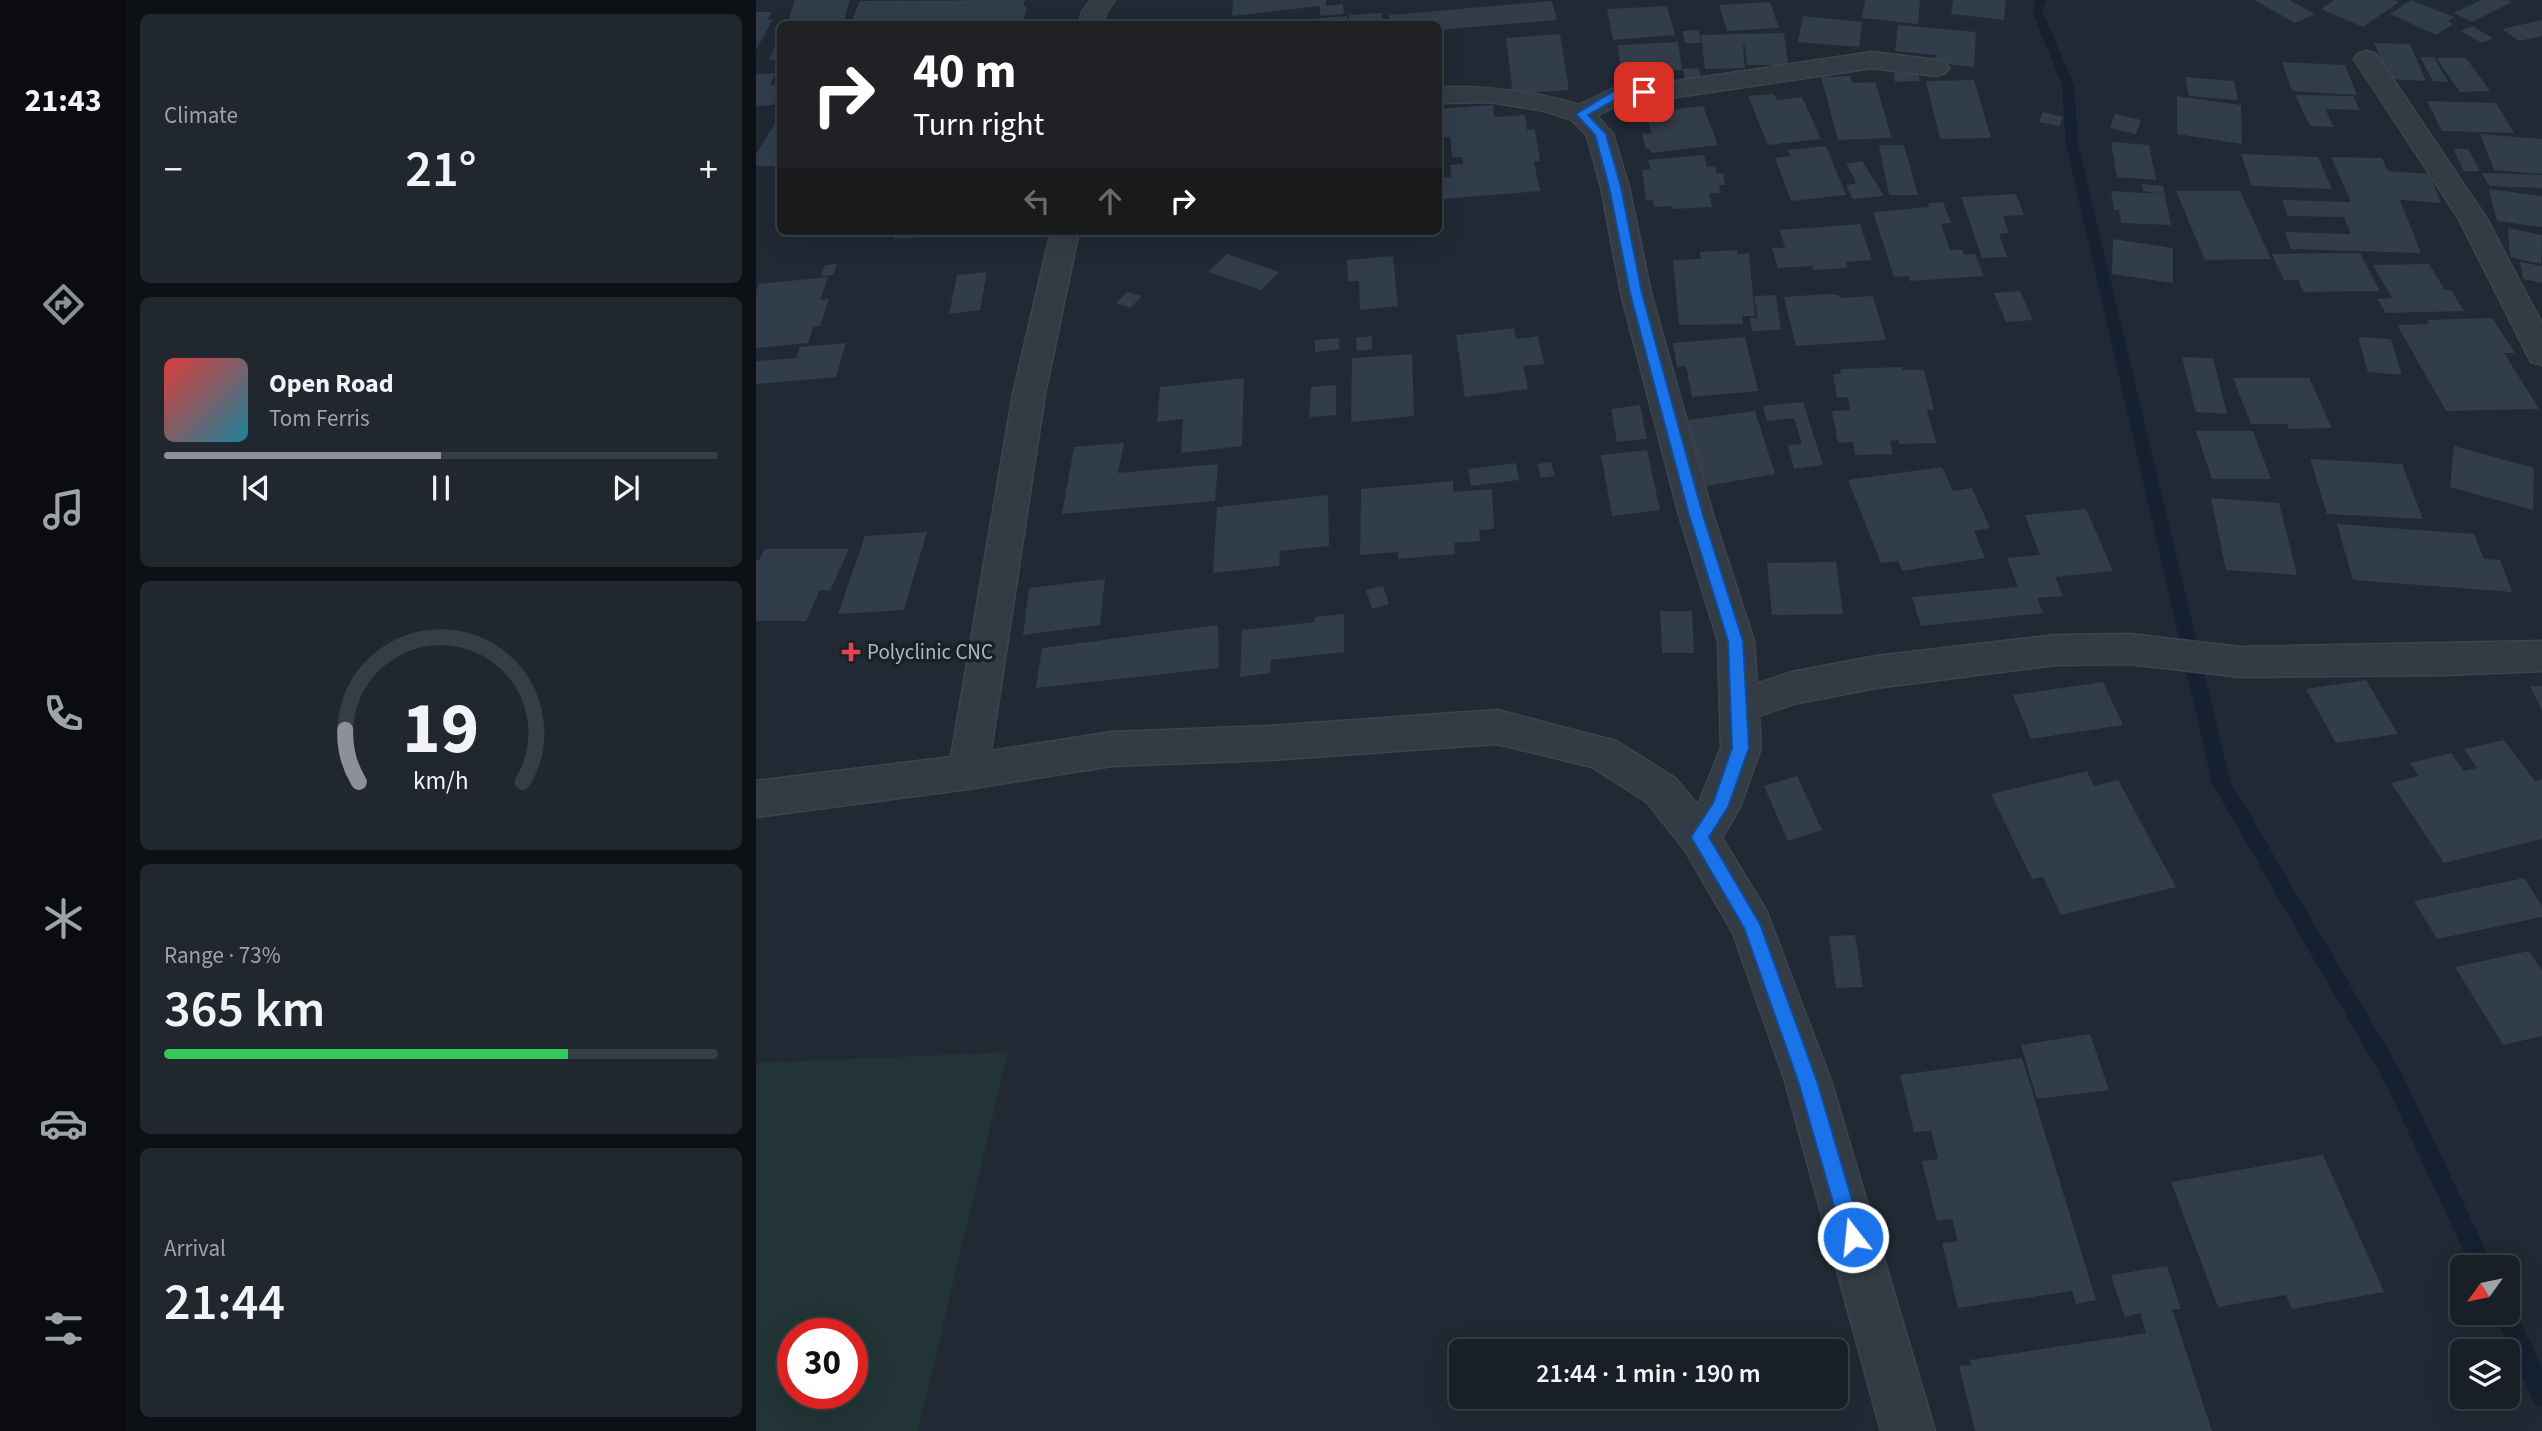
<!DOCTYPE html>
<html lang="en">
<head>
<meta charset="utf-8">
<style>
  :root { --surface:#181f27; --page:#21272f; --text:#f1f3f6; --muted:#9fa2a7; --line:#363d44; --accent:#8c9099 }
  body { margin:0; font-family:"Source Sans 3",sans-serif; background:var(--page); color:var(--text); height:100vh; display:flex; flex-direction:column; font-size:26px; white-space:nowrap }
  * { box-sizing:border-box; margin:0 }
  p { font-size:23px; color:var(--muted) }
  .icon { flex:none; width:38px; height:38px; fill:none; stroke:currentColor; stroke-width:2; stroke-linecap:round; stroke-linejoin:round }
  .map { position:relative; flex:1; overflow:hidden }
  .details { display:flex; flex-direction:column; gap:14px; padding:14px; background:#0d1115; width:630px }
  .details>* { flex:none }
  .banner { position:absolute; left:21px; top:21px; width:665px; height:214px; border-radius:10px; box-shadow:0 7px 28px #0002,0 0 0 2px var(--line); background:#202124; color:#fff; overflow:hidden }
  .needle { width:46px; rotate:237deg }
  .tools { position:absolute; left:1694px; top:1255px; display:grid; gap:14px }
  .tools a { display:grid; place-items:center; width:70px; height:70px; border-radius:10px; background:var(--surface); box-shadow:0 7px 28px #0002,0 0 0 2px var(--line); font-size:35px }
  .speed { position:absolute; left:21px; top:1318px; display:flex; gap:14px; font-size:35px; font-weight:700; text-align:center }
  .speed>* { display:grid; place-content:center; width:91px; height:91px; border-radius:50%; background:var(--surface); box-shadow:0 7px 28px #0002,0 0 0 2px var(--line); line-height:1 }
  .speed .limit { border:10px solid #d22; background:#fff; color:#111 }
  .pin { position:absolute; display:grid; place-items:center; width:60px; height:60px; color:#fff; margin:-30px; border-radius:14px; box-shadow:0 4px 10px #0006 }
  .me { position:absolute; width:77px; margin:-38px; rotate:344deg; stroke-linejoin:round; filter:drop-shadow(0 0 5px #0008) }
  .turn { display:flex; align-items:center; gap:24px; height:147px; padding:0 21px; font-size:32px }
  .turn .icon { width:91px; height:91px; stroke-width:2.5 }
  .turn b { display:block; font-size:49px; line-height:60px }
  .lanes { display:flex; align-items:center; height:66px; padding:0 21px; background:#0003; justify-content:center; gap:35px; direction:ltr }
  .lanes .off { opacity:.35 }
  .big { font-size:52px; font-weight:600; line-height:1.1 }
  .details .card { flex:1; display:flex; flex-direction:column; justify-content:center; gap:10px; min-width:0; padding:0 24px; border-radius:10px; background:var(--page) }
  .details .dial { align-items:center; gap:0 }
  .dial svg { height:182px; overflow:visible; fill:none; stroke:var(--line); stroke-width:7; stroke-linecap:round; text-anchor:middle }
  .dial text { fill:var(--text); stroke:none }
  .song { display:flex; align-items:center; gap:21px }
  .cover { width:84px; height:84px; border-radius:10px; background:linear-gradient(135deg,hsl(0 70% 55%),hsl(190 70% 35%)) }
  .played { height:7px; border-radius:4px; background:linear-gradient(90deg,var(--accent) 50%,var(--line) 50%) }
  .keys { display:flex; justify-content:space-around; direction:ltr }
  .heat { display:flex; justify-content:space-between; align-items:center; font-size:38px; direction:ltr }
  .charge { height:10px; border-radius:5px; background:linear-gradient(90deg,#34c759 73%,var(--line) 0) }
  .trip { position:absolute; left:693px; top:1339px; width:399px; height:70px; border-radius:10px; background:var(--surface); box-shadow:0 7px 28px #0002,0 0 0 2px var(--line); font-weight:600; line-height:70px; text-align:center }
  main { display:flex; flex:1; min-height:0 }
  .tabs { display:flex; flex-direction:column; width:126px; justify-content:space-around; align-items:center; background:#0a0c10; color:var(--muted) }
  .tabs .icon { width:49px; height:49px }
  .tabs .current { color:var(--accent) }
  .tabs b { font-size:32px; color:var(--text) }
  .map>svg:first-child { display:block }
  .green { fill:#223435; fill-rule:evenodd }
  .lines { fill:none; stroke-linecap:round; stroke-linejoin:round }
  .stream { fill:#152131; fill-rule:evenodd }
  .building { fill:#323d4b }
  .minor-casing { stroke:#3d444e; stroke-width:3 }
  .minor { fill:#333b45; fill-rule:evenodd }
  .route { fill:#1a73e8; stroke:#114b97; stroke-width:2 }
  .health-dot { fill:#e0444e; stroke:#192029; stroke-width:2.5 }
  .labels { text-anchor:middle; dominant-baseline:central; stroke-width:7; stroke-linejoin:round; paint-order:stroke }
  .poi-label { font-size:21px; fill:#adb6c2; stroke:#192029; text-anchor:start }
</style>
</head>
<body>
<main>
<nav class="tabs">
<b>21:43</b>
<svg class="icon current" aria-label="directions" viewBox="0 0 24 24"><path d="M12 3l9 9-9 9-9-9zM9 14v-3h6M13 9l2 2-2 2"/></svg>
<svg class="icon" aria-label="music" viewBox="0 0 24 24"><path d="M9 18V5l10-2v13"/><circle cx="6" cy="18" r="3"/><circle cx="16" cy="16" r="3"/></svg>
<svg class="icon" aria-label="phone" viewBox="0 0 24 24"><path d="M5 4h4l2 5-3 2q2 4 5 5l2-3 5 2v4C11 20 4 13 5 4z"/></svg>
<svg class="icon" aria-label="climate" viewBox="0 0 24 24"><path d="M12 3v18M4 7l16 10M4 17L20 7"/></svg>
<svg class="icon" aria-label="car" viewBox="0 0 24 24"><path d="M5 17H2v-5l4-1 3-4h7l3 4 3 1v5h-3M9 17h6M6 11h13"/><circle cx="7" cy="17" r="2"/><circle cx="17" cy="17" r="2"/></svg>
<svg class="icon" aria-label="filters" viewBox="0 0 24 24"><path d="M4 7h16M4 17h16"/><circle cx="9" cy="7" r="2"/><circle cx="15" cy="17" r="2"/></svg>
</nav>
<section class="details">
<div class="card"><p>Climate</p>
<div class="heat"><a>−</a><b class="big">21°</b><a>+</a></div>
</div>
<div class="card">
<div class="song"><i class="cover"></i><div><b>Open Road</b><p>Tom Ferris</p></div></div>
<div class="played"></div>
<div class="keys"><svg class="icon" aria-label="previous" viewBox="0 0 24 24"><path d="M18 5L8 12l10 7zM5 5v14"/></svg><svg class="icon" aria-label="pause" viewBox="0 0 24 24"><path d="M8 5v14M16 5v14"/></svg><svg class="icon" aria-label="next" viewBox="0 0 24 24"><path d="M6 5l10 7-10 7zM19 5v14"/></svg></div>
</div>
<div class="card dial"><svg viewBox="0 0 100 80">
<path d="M14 69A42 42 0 1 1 86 69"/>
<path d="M14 69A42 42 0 0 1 8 46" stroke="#8c9099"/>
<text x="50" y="56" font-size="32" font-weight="700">19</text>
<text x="50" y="72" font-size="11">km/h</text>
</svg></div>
<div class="card"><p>Range · 73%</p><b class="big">365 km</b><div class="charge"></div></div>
<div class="card"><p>Arrival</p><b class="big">21:44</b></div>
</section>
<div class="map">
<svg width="1786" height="1431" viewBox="0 0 1786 1431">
  <rect width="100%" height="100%" fill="#202934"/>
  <path class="green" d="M252 1052 162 1431H0V1063ZM37 1334H96V1393H37Z"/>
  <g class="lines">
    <path class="stream" d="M1280 0H1290L1286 11 1318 85 1322 144 1474 781 1644 1070 1738 1267H1715L1630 1084 1456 783 1310 144 1306 85 1276 11Z
      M1752 1302 1756 1304 1786 1368V1407L1778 1403 1737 1312H1752Z"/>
  </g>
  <path class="building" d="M39 0H94L87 24H31Z
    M269 0 267 7 271 6 267 24H94L104 1Z
    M477 0H570V6L587 4 588 14 564 16V6L476 16Z
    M1109 0H1164L1162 24 1106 18Z
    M1197 0H1250L1248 20 1195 14Z
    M1498 0H1533L1559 14 1539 23Z
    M1578 0H1639L1643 2 1607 27 1565 9Z
    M1655 0 1698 17 1692 21 1697 24 1680 35 1634 14Z
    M1725 0H1752L1756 2 1716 22 1698 13Z
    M796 1 801 20 682 30V24H634L633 15Z
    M1014 2 1023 28 971 31 963 5Z
    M911 6 919 35 857 40 851 9Z
    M0 12H16L11 20 17 19 0 50Z
    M626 13V24H593V15Z
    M591 16V24H553V19Z
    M1047 16 1106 22 1103 47 1042 42Z
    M1786 20V36L1763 41 1746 29Z
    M1142 25 1220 32 1218 67 1179 63 1180 55 1139 51Z
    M1716 26 1737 38 1726 43 1704 31Z
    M943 30 945 43H929L926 31Z
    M1028 33 1032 65H991L989 46H987L989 68 949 69 945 35Z
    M804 34 813 90 757 94 750 38Z
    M22 40H24V59L13 60Z
    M922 42 926 70 865 73 862 45Z
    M1618 43 1654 44 1670 81 1634 79Z
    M1664 57H1678L1692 82 1677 81Z
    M1680 58H1710L1734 91 1704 92Z
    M1526 62 1589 65 1601 95 1536 91Z
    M943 68 945 81H929L927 69Z
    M20 73 14 85 24 84V94L17 105 0 106V74Z
    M1137 73H1162L1164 81 1139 82Z
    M1094 76 1096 83 1119 82 1136 138 1082 140 1065 77Z
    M1429 77 1478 81 1482 100 1433 96Z
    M1218 80 1235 138 1184 139 1170 81Z
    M1018 94 1021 100 1046 97 1065 139 1012 145 992 96Z
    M1539 95 1597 96 1604 110 1569 109 1578 127 1554 126Z
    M1421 96 1485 105 1486 144 1421 134Z
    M1671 101 1740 103 1758 133 1686 131Z
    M737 105 738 117 769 115 771 130 779 129 784 161 778 162 784 191 687 199 686 178 695 177 694 165 707 164 706 157H696L694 137H684L682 109Z
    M947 106 962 145 895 153 894 149H890L886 134 896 133 889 113Z
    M1287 112 1307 117 1303 126 1283 122Z
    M1359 114 1385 120 1380 134 1354 128Z
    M21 120H24V166H0V154Z
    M1724 134 1786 139V174L1738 170Z
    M1355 142 1393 145 1400 180 1361 177Z
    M1123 145H1148L1162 195H1133Z
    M1070 146 1090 195 1035 201 1019 158 1034 156 1032 150Z
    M1697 149H1712L1724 171H1708Z
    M1485 154 1562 157 1576 189 1496 186Z
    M948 155 951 167 959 166 961 174 967 173 969 185H963L965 193H953L956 207 917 209 916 206 898 207 897 200H890L886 170 894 169 892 160Z
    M1575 157 1626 158 1632 171 1673 174 1685 203 1644 200 1665 253 1535 249 1529 232 1595 234 1588 217 1532 216 1526 200 1595 202Z
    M1106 161 1128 196 1097 199 1090 185 1099 184V179L1090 164Z
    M1726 173 1786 175V188L1733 186Z
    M1386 184 1407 186 1415 225 1365 223 1363 210H1358L1355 191 1404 194 1387 191Z
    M1733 189 1786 196V227L1741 221Z
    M1420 191H1484L1515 259 1449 260Z
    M1260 194 1268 215 1247 216 1253 233 1243 234 1251 257 1226 258 1205 197Z
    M1187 202 1195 223 1185 224 1194 250H1206L1208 255 1219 254 1228 276 1154 281 1153 276 1138 277 1117 212 1173 207 1172 203Z
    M1104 224 1116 260 1090 262 1092 268 1057 270 1056 266 1022 268 1016 248H1029L1024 230Z
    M1752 228 1786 235 1785 264 1754 257Z
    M140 231H184L183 235 138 239Z
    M1357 239 1417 248V283L1356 274Z
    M981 250V254L993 253 999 316H986L987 324 923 325 917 260 945 259 944 252Z
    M1604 253 1624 291 1547 292 1542 280H1528L1516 254Z
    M471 254 523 272 505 290 452 272Z
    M637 256 642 306 604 310 603 281H592L591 260Z
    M1764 262 1786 266V283L1767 279Z
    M81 264 77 275 65 276 69 265Z
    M1673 264 1689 290H1695L1708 311 1630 313 1621 299 1636 298 1617 265Z
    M231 272 224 310 193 314 201 275Z
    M72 277 64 300 73 299 64 326 57 327 52 343 0 348V291L3 284Z
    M1264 291 1277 320 1250 322 1238 293Z
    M371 292 386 296 374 308 360 303Z
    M1071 294 1082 295 1084 298 1117 296 1130 340 1040 346 1028 297Z
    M1020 295 1025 330 996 331 994 318H1002L998 296Z
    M1736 318 1759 353H1748L1783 409 1690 411 1641 325 1673 324 1671 320Z
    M758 328 760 339 782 336 788 364 767 366 772 389 709 397 700 335Z
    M616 336V349L601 351 600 338Z
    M989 337 1002 391 936 397 930 366 921 367 917 343Z
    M1602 337 1635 339 1646 375 1612 372Z
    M583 338V349L559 352V340Z
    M90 343 80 377 0 384V361L40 358 44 347Z
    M656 354 658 416 595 422 596 358Z
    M1426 357 1457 358 1471 414 1440 412Z
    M1146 367V370H1168L1178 410H1171L1180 443 1143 444 1142 440 1134 441 1137 454 1099 455 1097 442 1082 443 1076 411 1094 410 1092 397 1081 398 1077 374H1085L1084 369Z
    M488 378 486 446 425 453 427 419 401 422 404 387Z
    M1477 378H1553L1576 428 1533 429 1531 424H1495Z
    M580 385V415L553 417 555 387Z
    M1047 402 1067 465 1038 469 1032 445 1046 444 1038 418 1011 421 1007 406Z
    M884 405 891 439 861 442 855 409Z
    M999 411 1019 474 950 486 932 420Z
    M1440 431H1497L1515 479H1456Z
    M368 443 362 473 462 464 459 501 306 514 318 447Z
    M1698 446 1778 468 1777 510 1694 487Z
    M891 450 904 510 856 516 845 455Z
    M1554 459 1646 464 1667 519 1571 514Z
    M795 462 799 476 785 478 781 464Z
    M760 463 763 480 715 486 712 469Z
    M1186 467 1197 491 1216 488 1234 528 1218 531 1229 558 1146 571 1142 561 1125 563 1092 480Z
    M697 481V492L736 489 738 529 723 530 724 541 698 543 699 554 642 559V552L604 555 605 489Z
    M572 495 573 546 524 551 523 566 457 573 461 507Z
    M1455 498 1523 503 1541 575 1470 570Z
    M1330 509 1357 571 1299 577 1307 596 1281 598 1287 613 1165 626 1156 597 1262 587 1251 558 1284 555 1269 515Z
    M1581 524 1718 534 1728 559 1744 560 1756 592 1597 580Z
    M171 532 148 610 82 614 109 536Z
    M9 549H93L74 591 64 590 50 621H0V560H3Z
    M1080 562 1087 614 1016 615 1011 563Z
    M349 579 344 625 267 635 273 588Z
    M627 586 633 604 616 609 610 590Z
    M904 611H936L938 653H906Z
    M588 614V652L515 660 514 673 484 677 486 630 559 622V617Z
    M462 625 463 668 280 688 286 648Z
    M1610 680 1642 734 1580 743 1550 689Z
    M1347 682 1367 725 1275 739 1257 695Z
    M1774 686H1786V710Z
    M1748 740 1779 781 1786 779V839L1688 863 1635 783 1663 776 1654 763 1695 753 1708 771 1721 768 1708 749Z
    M1331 771 1338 786 1362 780 1420 887 1305 915 1287 877 1276 879 1235 794Z
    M1041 776 1066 830 1032 841 1008 786Z
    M1768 878 1786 906V917L1681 939 1658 901Z
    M1099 935 1107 987 1080 988 1073 936Z
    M1773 951 1786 971V1036L1747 1045 1699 967Z
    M1334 1034 1353 1090 1281 1099 1265 1045Z
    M1266 1058 1340 1300 1320 1304 1316 1291 1202 1308 1186 1243 1202 1241 1196 1219 1181 1221 1166 1161 1182 1159 1175 1131 1158 1132 1144 1075Z
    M1567 1155 1628 1292 1536 1309 1530 1295 1462 1307 1415 1182Z
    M1411 1266 1425 1309H1416L1456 1431H1219L1203 1366 1216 1365 1214 1360 1390 1333 1384 1313 1369 1317 1355 1275Z"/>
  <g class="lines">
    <g class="minor-casing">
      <path id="minor" d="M335 0H359L350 13 347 24H323L326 12Z
        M1611 51 1620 54 1731 219 1786 324V365L1775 362 1703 219 1598 59 1602 54Z
        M1116 52 1180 60 1189 63 1193 68 1189 73 1180 76 1116 68 914 98 868 101 841 116 857 134 873 187 895 293 957 515 998 641 1001 684 1036 672 1120 656 1300 635 1374 634 1484 647 1786 641V671L1690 675 1484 677 1374 664 1300 665 1120 688 1037 704 1003 716 1005 748 984 807 966 838 1010 910 1075 1081 1179 1431H1125L1029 1081 977 933 929 850 891 802 836 767 741 744 513 760 356 766 212 789 0 817V781L195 757 257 394 295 231H323L289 394 235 751 356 732 513 726 741 710 860 741 919 778 942 805 965 748 962 641 923 515 865 293 845 187 831 136 816 120 789 111 734 102 682 103V87C731 86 776 90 823 105L862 86 914 82Z"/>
    </g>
    <use href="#minor" class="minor"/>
  </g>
  <path class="route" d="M888 89 893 92 892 94 864 97 832 115 850 134 865 187 886 293 913 392 947 515 987 641 993 748 972 807 953 837 1004 924 1061 1081 1107 1237 1104 1244 1097 1247 1090 1244 1087 1237 1042 1081 988 928 935 837 957 803 976 748 972 641 933 515 900 392 874 293 853 187 839 135 820 114 858 91Z"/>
  <path class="health-dot" d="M91.5 641.5h7v7h7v7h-7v7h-7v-7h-7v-7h7z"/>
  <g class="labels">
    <g class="poi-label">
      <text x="111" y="652">Polyclinic CNC</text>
    </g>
  </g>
</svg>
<div class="tools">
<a><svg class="needle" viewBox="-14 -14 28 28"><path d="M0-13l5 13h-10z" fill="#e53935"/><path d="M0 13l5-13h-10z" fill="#9fa2a7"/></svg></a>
<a><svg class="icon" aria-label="layers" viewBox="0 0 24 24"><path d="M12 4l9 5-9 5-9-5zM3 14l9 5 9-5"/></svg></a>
</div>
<div class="speed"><div class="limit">30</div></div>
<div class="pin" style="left:888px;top:92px;background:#d93025"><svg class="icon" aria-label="arrive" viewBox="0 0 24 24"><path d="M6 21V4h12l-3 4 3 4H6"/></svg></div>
<svg class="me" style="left:1097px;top:1237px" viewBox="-20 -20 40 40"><circle r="17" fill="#1a73e8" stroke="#fff" stroke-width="3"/><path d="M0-11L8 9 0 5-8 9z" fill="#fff"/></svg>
<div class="trip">21:44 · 1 min · 190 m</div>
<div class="banner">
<div class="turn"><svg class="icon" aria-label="right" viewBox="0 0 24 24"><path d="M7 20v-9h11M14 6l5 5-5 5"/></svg><div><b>40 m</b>Turn right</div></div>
<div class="lanes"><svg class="icon off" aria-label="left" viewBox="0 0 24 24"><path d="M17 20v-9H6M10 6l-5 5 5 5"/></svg><svg class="icon off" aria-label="ahead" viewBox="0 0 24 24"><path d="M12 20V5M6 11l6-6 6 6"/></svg><svg class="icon" aria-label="right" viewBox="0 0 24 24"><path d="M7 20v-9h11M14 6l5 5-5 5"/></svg></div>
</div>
</div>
</main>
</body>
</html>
